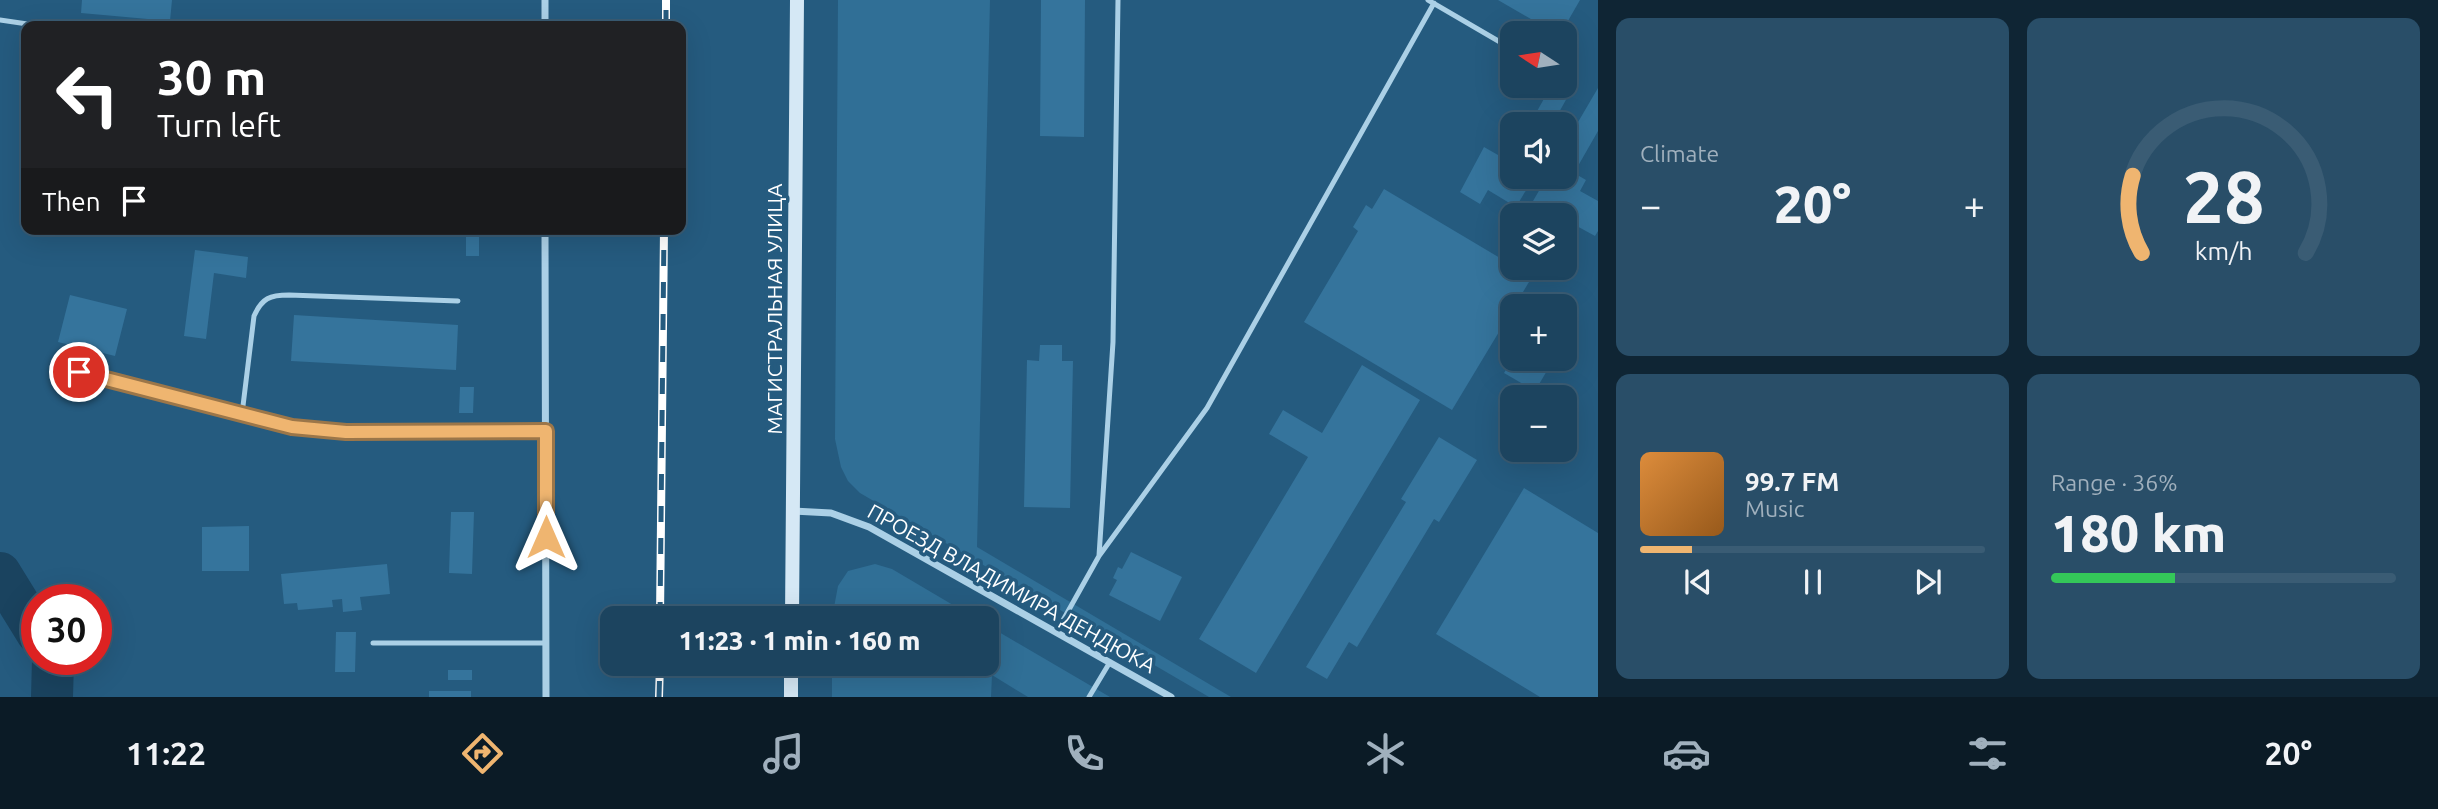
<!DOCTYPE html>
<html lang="en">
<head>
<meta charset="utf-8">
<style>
  :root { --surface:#1c445f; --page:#294e68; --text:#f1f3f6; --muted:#a0b0bd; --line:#3a5c74; --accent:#efb570 }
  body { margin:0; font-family:Ubuntu,sans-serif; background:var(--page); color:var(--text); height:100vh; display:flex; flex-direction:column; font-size:26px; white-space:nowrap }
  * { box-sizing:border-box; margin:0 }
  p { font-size:23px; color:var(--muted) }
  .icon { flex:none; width:38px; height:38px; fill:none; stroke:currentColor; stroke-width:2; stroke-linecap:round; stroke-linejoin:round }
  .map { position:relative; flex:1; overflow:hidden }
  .details { display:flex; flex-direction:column; gap:18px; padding:18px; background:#0f2534; width:840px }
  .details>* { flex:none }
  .top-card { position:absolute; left:21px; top:21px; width:665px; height:214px; border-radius:14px; box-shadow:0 7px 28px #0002,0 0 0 2px var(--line); background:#202124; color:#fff; overflow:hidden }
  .needle { width:46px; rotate:282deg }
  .tools { position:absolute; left:1500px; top:21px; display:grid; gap:14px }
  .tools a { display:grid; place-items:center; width:77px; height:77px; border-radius:14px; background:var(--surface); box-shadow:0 7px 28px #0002,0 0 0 2px var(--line); font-size:35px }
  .speed { position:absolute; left:21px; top:584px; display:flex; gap:14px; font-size:35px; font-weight:700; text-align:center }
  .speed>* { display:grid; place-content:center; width:91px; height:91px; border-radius:50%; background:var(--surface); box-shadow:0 7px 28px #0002,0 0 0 2px var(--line); line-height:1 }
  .speed .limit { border:10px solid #d22; background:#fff; color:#111 }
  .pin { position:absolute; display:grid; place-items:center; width:60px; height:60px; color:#fff; margin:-30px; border:4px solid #fff; border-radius:50%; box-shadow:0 2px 7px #0007 }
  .me { position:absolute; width:77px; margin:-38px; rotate:0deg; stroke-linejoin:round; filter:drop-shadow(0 0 5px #0008) }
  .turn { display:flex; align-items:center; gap:24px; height:147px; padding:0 21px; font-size:32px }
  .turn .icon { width:91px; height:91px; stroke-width:2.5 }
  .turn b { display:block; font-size:49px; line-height:60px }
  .then { display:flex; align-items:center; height:66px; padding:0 21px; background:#0003; gap:14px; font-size:26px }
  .big { font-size:52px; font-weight:800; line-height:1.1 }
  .details .widget { flex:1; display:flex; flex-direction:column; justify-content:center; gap:10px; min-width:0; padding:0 24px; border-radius:14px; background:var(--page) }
  .details .dial { align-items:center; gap:0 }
  .dial svg { height:182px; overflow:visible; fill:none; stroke:var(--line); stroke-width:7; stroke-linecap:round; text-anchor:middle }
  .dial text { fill:var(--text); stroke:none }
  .song { display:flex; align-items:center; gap:21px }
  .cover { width:84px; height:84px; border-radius:10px; background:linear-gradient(135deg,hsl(30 70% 55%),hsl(30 70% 35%)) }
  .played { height:7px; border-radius:4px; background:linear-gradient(90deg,var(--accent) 15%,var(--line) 15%) }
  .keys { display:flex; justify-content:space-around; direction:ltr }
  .heat { display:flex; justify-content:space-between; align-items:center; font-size:38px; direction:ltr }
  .charge { height:10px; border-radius:5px; background:linear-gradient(90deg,#34c759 36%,var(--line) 0) }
  .details .tiles { flex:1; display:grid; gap:18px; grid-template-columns:repeat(2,1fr) }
  .trip { position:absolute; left:600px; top:606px; width:399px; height:70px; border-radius:14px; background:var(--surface); box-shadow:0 7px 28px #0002,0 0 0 2px var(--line); font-weight:800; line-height:70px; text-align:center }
  .dock { display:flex; height:112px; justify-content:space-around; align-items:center; background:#0b1b26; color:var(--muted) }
  .dock .icon { width:49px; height:49px }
  .dock .current { color:var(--accent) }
  .dock b { font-size:32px; color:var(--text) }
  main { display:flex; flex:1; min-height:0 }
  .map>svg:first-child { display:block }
  .green { fill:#306f96 }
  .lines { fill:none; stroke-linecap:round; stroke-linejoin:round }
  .river { stroke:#1a435f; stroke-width:42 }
  .building { fill:#35749c }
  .lane { stroke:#abd0e6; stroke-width:5 }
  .street { stroke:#abd0e6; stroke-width:7 }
  .secondary { stroke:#d5e8f5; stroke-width:14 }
  .rail-casing { stroke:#fff; stroke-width:8 }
  .rail { stroke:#255b7f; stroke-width:5; stroke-dasharray:16; stroke-linecap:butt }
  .route-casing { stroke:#9b7649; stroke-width:18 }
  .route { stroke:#efb570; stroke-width:12 }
  .labels { text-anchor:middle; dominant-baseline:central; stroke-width:7; stroke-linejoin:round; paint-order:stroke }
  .street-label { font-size:21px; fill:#fff; stroke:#255b7f }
</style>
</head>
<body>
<main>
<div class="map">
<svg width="1598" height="697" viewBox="0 0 1598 697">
  <rect width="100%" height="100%" fill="#255b7f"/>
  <path class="green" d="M838 0H990L977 547 1231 697H1209L860 493 848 481 841 467 835 439Z
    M875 564 892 569 975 618H832L838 586 848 571Z
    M987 625 1110 697H1028L992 675 991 697H832V663H987Z"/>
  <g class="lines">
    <path class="river" d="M0 573 37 633
      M52 697 53 660"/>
  </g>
  <path class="building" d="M82 0H172L170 21 81 13Z
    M1041 0H1085L1084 137 1040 136Z
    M1498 0H1580L1561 33H1555Z
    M1550 88 1567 98 1553 123 1536 113Z
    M1598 88V131L1574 173 1586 180 1580 191 1598 201V231L1595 236 1564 219V215H1558L1533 201 1547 177H1564V146Z
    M1484 147 1512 163V177H1534L1516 207 1488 190 1480 204 1460 192Z
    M1384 189 1532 277 1452 410 1304 322 1358 231 1353 227 1366 205 1372 209Z
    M466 229H479V256H466Z
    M195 250 248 257 246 278 214 273 206 339 184 336Z
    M70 295 127 309 115 356 58 342Z
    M294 315 458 325 456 370 291 361Z
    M1040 345H1062V361H1073L1070 508 1024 507 1027 360 1039 361Z
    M1512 359H1554L1535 391 1504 373Z
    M1362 365 1420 400 1256 673 1199 639 1308 457 1269 434 1283 410 1322 433Z
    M460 387H474L473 413H459Z
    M1439 437 1477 460 1439 522 1434 519 1357 647 1349 642 1327 679 1306 667 1406 502 1401 499Z
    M1524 488 1598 533V697H1540L1436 634Z
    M451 512H474L472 574 449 573Z
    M249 526V571H202V527Z
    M1131 552 1182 577 1160 621 1109 595 1117 580 1113 578 1118 567 1122 569Z
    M387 564 390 594 360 597 362 610 343 612 342 599 332 600 333 607 298 610 297 603 284 604 281 574Z
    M336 632H356L355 672H335Z
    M448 670H472V680H448Z
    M429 691H471V697H429Z"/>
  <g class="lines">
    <path class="lane" d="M1428 0 1512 49
      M0 20 41 26
      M79 372 292 427 346 432 546 431
      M242 414 254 316C262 298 270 295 289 295L458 301
      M1099 556 1207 408 1434 3
      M1057 631 1099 556 1113 342 1118 0
      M373 643H546
      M1089 697 1110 662"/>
    <path class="street" d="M545 0V26
      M545 229 546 697
      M793 511 831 513 869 527 1171 697"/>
    <path class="secondary" d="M792 618 797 0
      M791 697V663"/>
    <g class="rail-casing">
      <path id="rail" d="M666 26V0
        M660 618 664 229
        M659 697 660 663"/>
    </g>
    <use href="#rail" class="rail"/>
  </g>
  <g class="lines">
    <g class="route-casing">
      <path id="route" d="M79 372 292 427 346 432 546 431V537"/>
    </g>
    <use href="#route" class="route"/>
  </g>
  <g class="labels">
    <g class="street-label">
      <text transform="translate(774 309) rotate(-90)">МАГИСТРАЛЬНАЯ УЛИЦА</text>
      <text transform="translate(1012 588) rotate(29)">ПРОЕЗД ВЛАДИМИРА ДЕНДЮКА</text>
    </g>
  </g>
</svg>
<div class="tools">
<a><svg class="needle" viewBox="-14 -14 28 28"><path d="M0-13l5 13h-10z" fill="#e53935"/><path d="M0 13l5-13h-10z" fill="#a0b0bd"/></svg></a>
<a><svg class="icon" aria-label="sound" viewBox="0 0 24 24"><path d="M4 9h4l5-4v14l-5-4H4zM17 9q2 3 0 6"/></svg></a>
<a><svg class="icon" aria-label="layers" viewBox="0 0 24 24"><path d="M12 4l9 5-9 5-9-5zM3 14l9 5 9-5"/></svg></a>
<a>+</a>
<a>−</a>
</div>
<div class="speed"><div class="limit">30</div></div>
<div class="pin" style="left:79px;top:372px;background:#d93025"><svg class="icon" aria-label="arrive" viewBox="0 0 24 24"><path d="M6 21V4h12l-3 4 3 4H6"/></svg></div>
<svg class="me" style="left:546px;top:537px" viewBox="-20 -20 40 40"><path d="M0-17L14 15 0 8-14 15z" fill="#efb570" stroke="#fff" stroke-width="4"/></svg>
<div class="trip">11:23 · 1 min · 160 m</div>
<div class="top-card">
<div class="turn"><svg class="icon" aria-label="left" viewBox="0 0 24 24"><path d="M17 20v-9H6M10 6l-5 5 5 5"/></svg><div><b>30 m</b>Turn left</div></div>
<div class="then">Then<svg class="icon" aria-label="arrive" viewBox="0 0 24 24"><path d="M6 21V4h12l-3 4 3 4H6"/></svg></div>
</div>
</div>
<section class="details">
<div class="tiles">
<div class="widget"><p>Climate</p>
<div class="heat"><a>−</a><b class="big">20°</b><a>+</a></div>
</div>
<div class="widget dial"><svg viewBox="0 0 100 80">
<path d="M14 69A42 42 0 1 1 86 69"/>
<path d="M14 69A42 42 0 0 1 10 35" stroke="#efb570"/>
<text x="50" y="56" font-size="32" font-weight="700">28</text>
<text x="50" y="72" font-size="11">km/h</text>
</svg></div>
<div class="widget">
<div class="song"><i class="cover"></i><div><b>99.7 FM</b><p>Music</p></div></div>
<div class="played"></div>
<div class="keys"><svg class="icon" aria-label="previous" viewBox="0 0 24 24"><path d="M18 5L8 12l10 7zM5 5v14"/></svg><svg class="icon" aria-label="pause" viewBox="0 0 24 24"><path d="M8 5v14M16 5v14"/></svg><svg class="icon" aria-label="next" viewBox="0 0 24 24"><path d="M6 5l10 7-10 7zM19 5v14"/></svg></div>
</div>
<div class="widget"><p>Range · 36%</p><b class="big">180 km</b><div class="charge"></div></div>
</div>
</section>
</main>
<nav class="dock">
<b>11:22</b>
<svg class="icon current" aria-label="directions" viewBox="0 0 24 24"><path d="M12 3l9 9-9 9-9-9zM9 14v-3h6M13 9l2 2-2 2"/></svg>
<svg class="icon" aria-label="music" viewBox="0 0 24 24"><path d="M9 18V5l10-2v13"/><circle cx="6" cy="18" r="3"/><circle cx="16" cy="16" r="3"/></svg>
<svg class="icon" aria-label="phone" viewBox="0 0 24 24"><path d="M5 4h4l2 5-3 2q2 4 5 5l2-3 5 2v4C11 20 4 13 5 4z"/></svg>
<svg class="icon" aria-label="climate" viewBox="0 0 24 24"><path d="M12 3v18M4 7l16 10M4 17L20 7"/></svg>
<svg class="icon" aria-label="car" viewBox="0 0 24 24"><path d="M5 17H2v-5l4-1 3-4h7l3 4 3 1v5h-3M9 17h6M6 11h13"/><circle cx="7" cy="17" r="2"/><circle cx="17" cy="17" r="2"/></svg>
<svg class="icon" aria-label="filters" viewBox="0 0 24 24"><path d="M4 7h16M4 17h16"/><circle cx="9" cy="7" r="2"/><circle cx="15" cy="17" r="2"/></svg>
<b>20°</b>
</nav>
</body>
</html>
